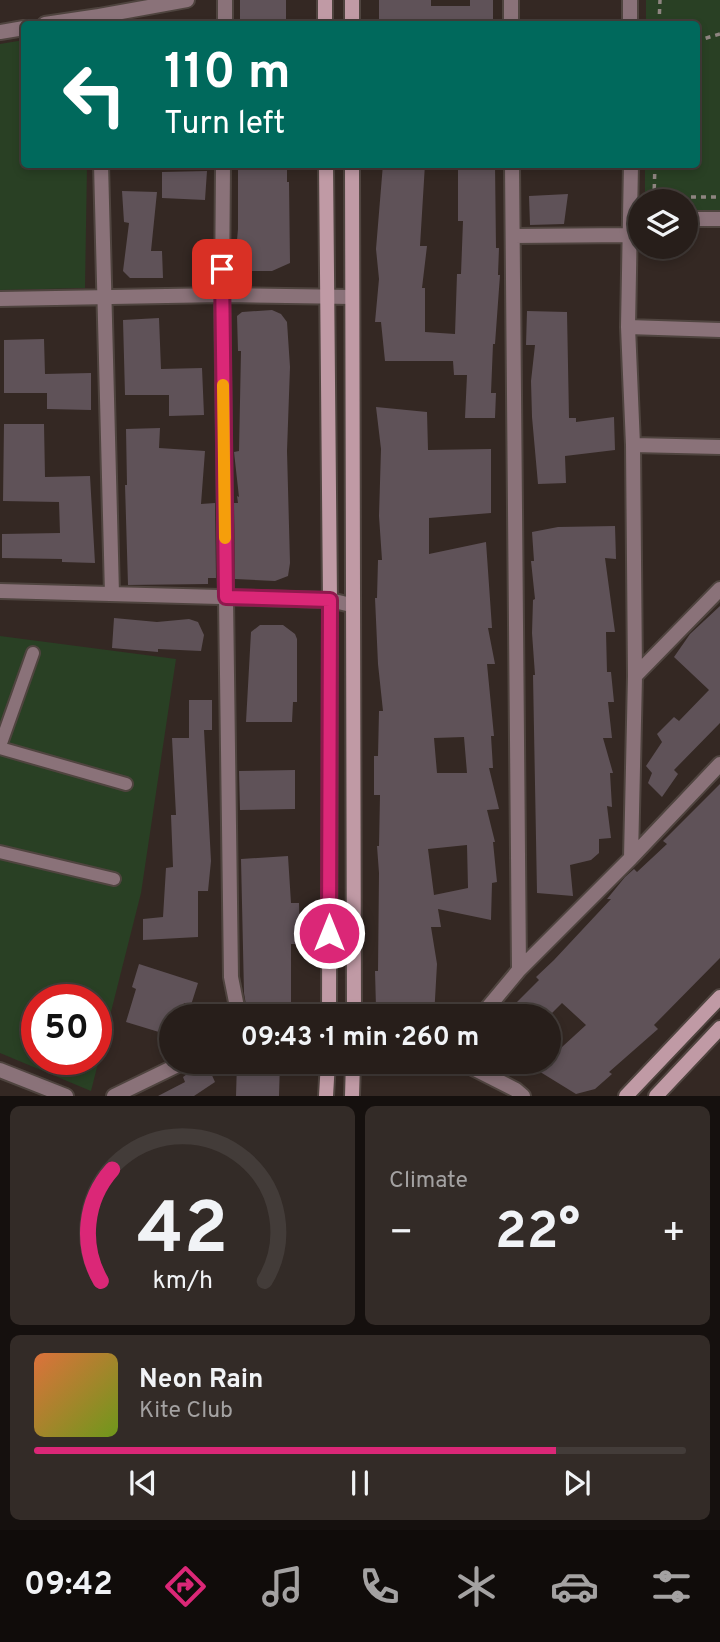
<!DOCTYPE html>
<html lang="en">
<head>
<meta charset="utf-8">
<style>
  :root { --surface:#271e1a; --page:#332b27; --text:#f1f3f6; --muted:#a4a2a2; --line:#433c39; --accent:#db2777 }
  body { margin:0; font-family:Overpass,sans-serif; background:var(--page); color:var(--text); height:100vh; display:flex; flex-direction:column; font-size:26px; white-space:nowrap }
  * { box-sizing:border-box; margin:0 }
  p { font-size:23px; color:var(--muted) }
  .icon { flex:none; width:38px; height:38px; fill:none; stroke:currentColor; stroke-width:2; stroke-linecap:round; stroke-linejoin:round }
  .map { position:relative; height:1096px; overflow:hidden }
  .sheet { display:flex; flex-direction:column; gap:10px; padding:10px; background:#15100e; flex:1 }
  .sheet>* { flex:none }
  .top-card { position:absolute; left:21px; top:21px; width:679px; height:147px; border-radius:7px; box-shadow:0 4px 10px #0003,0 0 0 2px var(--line); background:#00695c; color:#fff; overflow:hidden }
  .buttons { position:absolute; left:628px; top:189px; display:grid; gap:14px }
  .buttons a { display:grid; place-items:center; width:70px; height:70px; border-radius:50%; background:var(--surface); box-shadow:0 4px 10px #0003,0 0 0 2px var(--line); font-size:35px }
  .speed { position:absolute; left:21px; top:984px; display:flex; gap:14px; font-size:35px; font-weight:700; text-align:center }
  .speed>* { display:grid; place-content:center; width:91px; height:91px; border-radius:50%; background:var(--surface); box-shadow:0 4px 10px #0003,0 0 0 2px var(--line); line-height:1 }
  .speed .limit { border:10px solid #d22; background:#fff; color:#111 }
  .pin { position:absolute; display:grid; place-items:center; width:60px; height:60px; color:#fff; margin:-30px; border-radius:14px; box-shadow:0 4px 10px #0006 }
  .me { position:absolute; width:77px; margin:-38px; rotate:0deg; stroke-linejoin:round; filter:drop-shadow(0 0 5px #0008) }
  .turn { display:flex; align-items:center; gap:24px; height:147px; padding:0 28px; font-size:32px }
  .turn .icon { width:91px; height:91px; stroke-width:2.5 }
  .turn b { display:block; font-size:49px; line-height:60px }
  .big { font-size:52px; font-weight:700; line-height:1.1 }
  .sheet .tile { flex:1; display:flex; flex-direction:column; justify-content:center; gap:10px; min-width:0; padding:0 24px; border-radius:10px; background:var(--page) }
  .sheet .dial { align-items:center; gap:0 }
  .dial svg { height:182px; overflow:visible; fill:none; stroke:var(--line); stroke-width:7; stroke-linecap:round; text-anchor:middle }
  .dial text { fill:var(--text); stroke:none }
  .song { display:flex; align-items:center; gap:21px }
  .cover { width:84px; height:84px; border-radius:10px; background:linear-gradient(135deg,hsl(20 70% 55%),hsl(80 70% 35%)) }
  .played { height:7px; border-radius:4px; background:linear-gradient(90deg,var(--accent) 80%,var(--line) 80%) }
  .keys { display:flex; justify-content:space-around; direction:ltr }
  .heat { display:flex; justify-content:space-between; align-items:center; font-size:38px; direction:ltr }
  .sheet .tiles { flex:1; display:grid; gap:10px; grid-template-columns:1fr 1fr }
  .tile:last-child { grid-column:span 2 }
  .trip { position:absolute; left:159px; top:1004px; width:402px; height:70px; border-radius:35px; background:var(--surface); box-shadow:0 4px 10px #0003,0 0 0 2px var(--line); font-weight:700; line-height:70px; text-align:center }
  .menu { display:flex; height:112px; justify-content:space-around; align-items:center; background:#100c0a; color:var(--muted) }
  .menu .icon { width:49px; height:49px }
  .menu .selected { color:var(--accent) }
  .menu b { font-size:32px; color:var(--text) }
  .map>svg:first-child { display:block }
  .green { fill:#294024; fill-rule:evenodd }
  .building { fill:#5f5258; fill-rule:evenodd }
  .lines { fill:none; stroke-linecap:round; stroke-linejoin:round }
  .lane-casing { stroke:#4f443f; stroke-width:16 }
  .street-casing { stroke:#4f443f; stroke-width:18 }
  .secondary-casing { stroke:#4f443f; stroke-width:18 }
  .path { stroke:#8f8581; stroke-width:3.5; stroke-dasharray:5 5; stroke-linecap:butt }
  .lane { stroke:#8a7279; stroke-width:12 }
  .street { stroke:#8a7279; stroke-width:14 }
  .secondary { stroke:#c09aa5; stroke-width:14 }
  .route-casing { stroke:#8e194d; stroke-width:18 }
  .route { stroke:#db2777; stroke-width:12 }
  .slow { stroke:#f59e0b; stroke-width:12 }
</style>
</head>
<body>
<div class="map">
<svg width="720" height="1096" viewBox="0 0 720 1096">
  <rect width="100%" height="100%" fill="#342823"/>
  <path class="green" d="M646 0H720V214L686 213V201H645V165L696 164V24H646Z
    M24 40V164L87 165 85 288 0 290V44Z
    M0 636 176 659 141 893 91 1091 0 1053ZM37 999H96V1059H37Z"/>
  <path class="building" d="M240 0H286V24H240Z
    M379 0H431V6H470V0H493V24H379Z
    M238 164H287V182H289L290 263 272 271H251L235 263 238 229Z
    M383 164H425L420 246H427L422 288H425V332L455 334 457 274H461L463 221H458V164H495L496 248H499L498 275H500L495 344H493L491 393H496L495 418H465L467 375H454L453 361H385L381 322H375L379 279 376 249Z
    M207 171 205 200 162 198V172Z
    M122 191 157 192 151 251H162L163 278H130L123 271 129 223 124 222Z
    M568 194 564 224 530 225 529 196Z
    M272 310 281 314 287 322 290 367 287 451 290 563 288 576 275 581 235 579 234 503H238L237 496 239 497 234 452 239 451 241 351H238L237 316 242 312Z
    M527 311 567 312 569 418H576V422L614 417 615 450 565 456 566 483 538 484 532 417 531 381 535 345H526Z
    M159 318 161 369 202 368 204 415 169 416V395H125L123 320Z
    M44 339 45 374 91 373V410L47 409V393H4V340Z
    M376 407 427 412 428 450 491 449V513L429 518V554L486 542 492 628H488L495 664H487L494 736H491L493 768H489L499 809 487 810 495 842H493L497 882 492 883 491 920 438 909 441 927H431L437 964 434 1017H379L376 1008 375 971H378L379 873 377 846H379L380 795H374V756H378L379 711H383L378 664 375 598H377L378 560H382L379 516 381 449ZM464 737 467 773H437L434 738ZM467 845 468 888 434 895 428 849Z
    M4 424H44L45 477 90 476 95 563 62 562V559L2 558V534L60 533 59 502 3 501Z
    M160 428 159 448 205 451 201 504 215 503 216 578H208V584L128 585 125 485H127L126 429Z
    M615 526 616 559 605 558 615 632H606L607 672H611L614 702H608L612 738H603L613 773H610L612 807 607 806 611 838 599 839V853L591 860 570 865 573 896 537 893 533 675H535L532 633 533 600 535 599 531 561H534L532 532 558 527Z
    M720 606V723L674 770 678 774 662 797 648 783 652 773 646 766 662 742 657 734 674 717 679 721 709 690 674 657 690 634Z
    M114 618 157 622 189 619 198 622 204 635 201 651 158 649V652L112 648Z
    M260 625H283L295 634 297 639V702H293L292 722H246L251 632Z
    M189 700H212V730H204L211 861 208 891H198V937L143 940V919L163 917 166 868 173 867 171 815H176L172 738H189Z
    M295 770V809L240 810 239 771Z
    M720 784V958L654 1025 658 1029 609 1072 612 1074 595 1089 576 1094 537 1070 545 1062H550V1058L586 1025 562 1003 548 1017H502L539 980 536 977 554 960 611 899H607L625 877 634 869 637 872 667 844 663 841Z
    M288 856 291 903H299L300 944H291V1017H248L244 993 241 859Z
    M139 964 198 983 191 1005 184 1003 180 1017H172V1036L126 1022 136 989 132 987Z
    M204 1062H206L215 1082 194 1096H158L185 1082 183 1077Z
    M237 1062H280L279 1096H236Z"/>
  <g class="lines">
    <g class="lane-casing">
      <path id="lane" d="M0 746 33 653
        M0 748 126 784
        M0 852 114 879"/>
    </g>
    <g class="street-casing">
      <path id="street" d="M511 0V24
        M630 0V24
        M99 16 187 0
        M45 24 99 16V23
        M225 24V0
        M0 32 24 28
        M101 164 112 594
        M223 164 222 295 231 977 239 1017
        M512 164 519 970
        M631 164 628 327 633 445 635 676 631 858
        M686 219H720
        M513 236 631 235
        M0 299 222 295 352 297
        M628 327 720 330
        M633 445 720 447
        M0 591 330 600 351 605
        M635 676 720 589
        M480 1017 519 970 631 858 720 764
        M461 1062 516 1090 523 1096
        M0 1070 66 1096
        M114 1096 184 1062"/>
    </g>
    <g class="secondary-casing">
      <path id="secondary" d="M325 0V24
        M352 0V24
        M326 164 330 600 329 1017
        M352 164 354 1017
        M326 1096 328 1062
        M352 1096 353 1062
        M626 1096 720 997
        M656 1096 720 1028"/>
    </g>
    <path class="path" d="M659 24 660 0
      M696 41 720 34
      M655 164 654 197H720"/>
    <use href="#lane" class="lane"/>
    <use href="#street" class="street"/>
    <use href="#secondary" class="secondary"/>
  </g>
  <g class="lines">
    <g class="route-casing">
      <path id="route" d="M222 269 226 597 330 600 329 933"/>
    </g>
    <use href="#route" class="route"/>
    <path class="slow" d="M223 385 225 538"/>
  </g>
</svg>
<div class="buttons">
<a><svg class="icon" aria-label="layers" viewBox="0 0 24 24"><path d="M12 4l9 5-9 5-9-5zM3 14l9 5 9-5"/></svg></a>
</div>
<div class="speed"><div class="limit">50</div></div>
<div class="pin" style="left:222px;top:269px;background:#d93025"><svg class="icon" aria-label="arrive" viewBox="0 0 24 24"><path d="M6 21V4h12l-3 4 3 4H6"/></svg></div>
<svg class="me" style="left:329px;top:933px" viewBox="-20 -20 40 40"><circle r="17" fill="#db2777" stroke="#fff" stroke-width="3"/><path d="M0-11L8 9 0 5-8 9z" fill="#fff"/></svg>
<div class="trip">09:43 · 1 min · 260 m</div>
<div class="top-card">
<div class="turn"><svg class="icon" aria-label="left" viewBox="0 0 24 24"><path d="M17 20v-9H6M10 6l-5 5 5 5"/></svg><div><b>110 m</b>Turn left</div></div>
</div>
</div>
<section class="sheet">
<div class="tiles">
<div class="tile dial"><svg viewBox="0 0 100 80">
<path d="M14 69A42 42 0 1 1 86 69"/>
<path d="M14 69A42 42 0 0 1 19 20" stroke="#db2777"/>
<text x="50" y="56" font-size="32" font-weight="700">42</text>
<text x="50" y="72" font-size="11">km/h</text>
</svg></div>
<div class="tile"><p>Climate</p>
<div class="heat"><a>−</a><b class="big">22°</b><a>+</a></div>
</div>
<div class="tile">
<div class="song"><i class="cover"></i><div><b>Neon Rain</b><p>Kite Club</p></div></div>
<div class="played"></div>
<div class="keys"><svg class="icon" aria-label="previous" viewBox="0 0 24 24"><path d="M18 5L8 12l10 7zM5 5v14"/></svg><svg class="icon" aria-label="pause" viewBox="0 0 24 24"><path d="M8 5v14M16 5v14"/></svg><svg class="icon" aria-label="next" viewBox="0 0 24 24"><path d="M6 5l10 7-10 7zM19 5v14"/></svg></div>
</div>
</div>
</section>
<nav class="menu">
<b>09:42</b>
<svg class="icon selected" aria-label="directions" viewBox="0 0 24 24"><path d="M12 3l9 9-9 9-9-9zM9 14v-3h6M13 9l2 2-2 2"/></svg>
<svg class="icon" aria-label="music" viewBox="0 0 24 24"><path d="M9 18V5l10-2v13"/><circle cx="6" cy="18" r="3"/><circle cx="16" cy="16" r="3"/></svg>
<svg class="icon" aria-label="phone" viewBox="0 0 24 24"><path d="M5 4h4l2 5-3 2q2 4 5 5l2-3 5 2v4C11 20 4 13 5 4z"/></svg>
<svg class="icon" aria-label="climate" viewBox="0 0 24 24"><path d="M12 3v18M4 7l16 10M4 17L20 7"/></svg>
<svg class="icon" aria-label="car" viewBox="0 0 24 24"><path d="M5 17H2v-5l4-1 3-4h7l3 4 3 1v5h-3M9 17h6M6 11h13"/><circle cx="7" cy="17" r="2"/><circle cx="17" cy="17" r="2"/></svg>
<svg class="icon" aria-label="filters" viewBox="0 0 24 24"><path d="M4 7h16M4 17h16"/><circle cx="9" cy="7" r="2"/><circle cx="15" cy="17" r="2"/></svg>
</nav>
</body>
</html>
